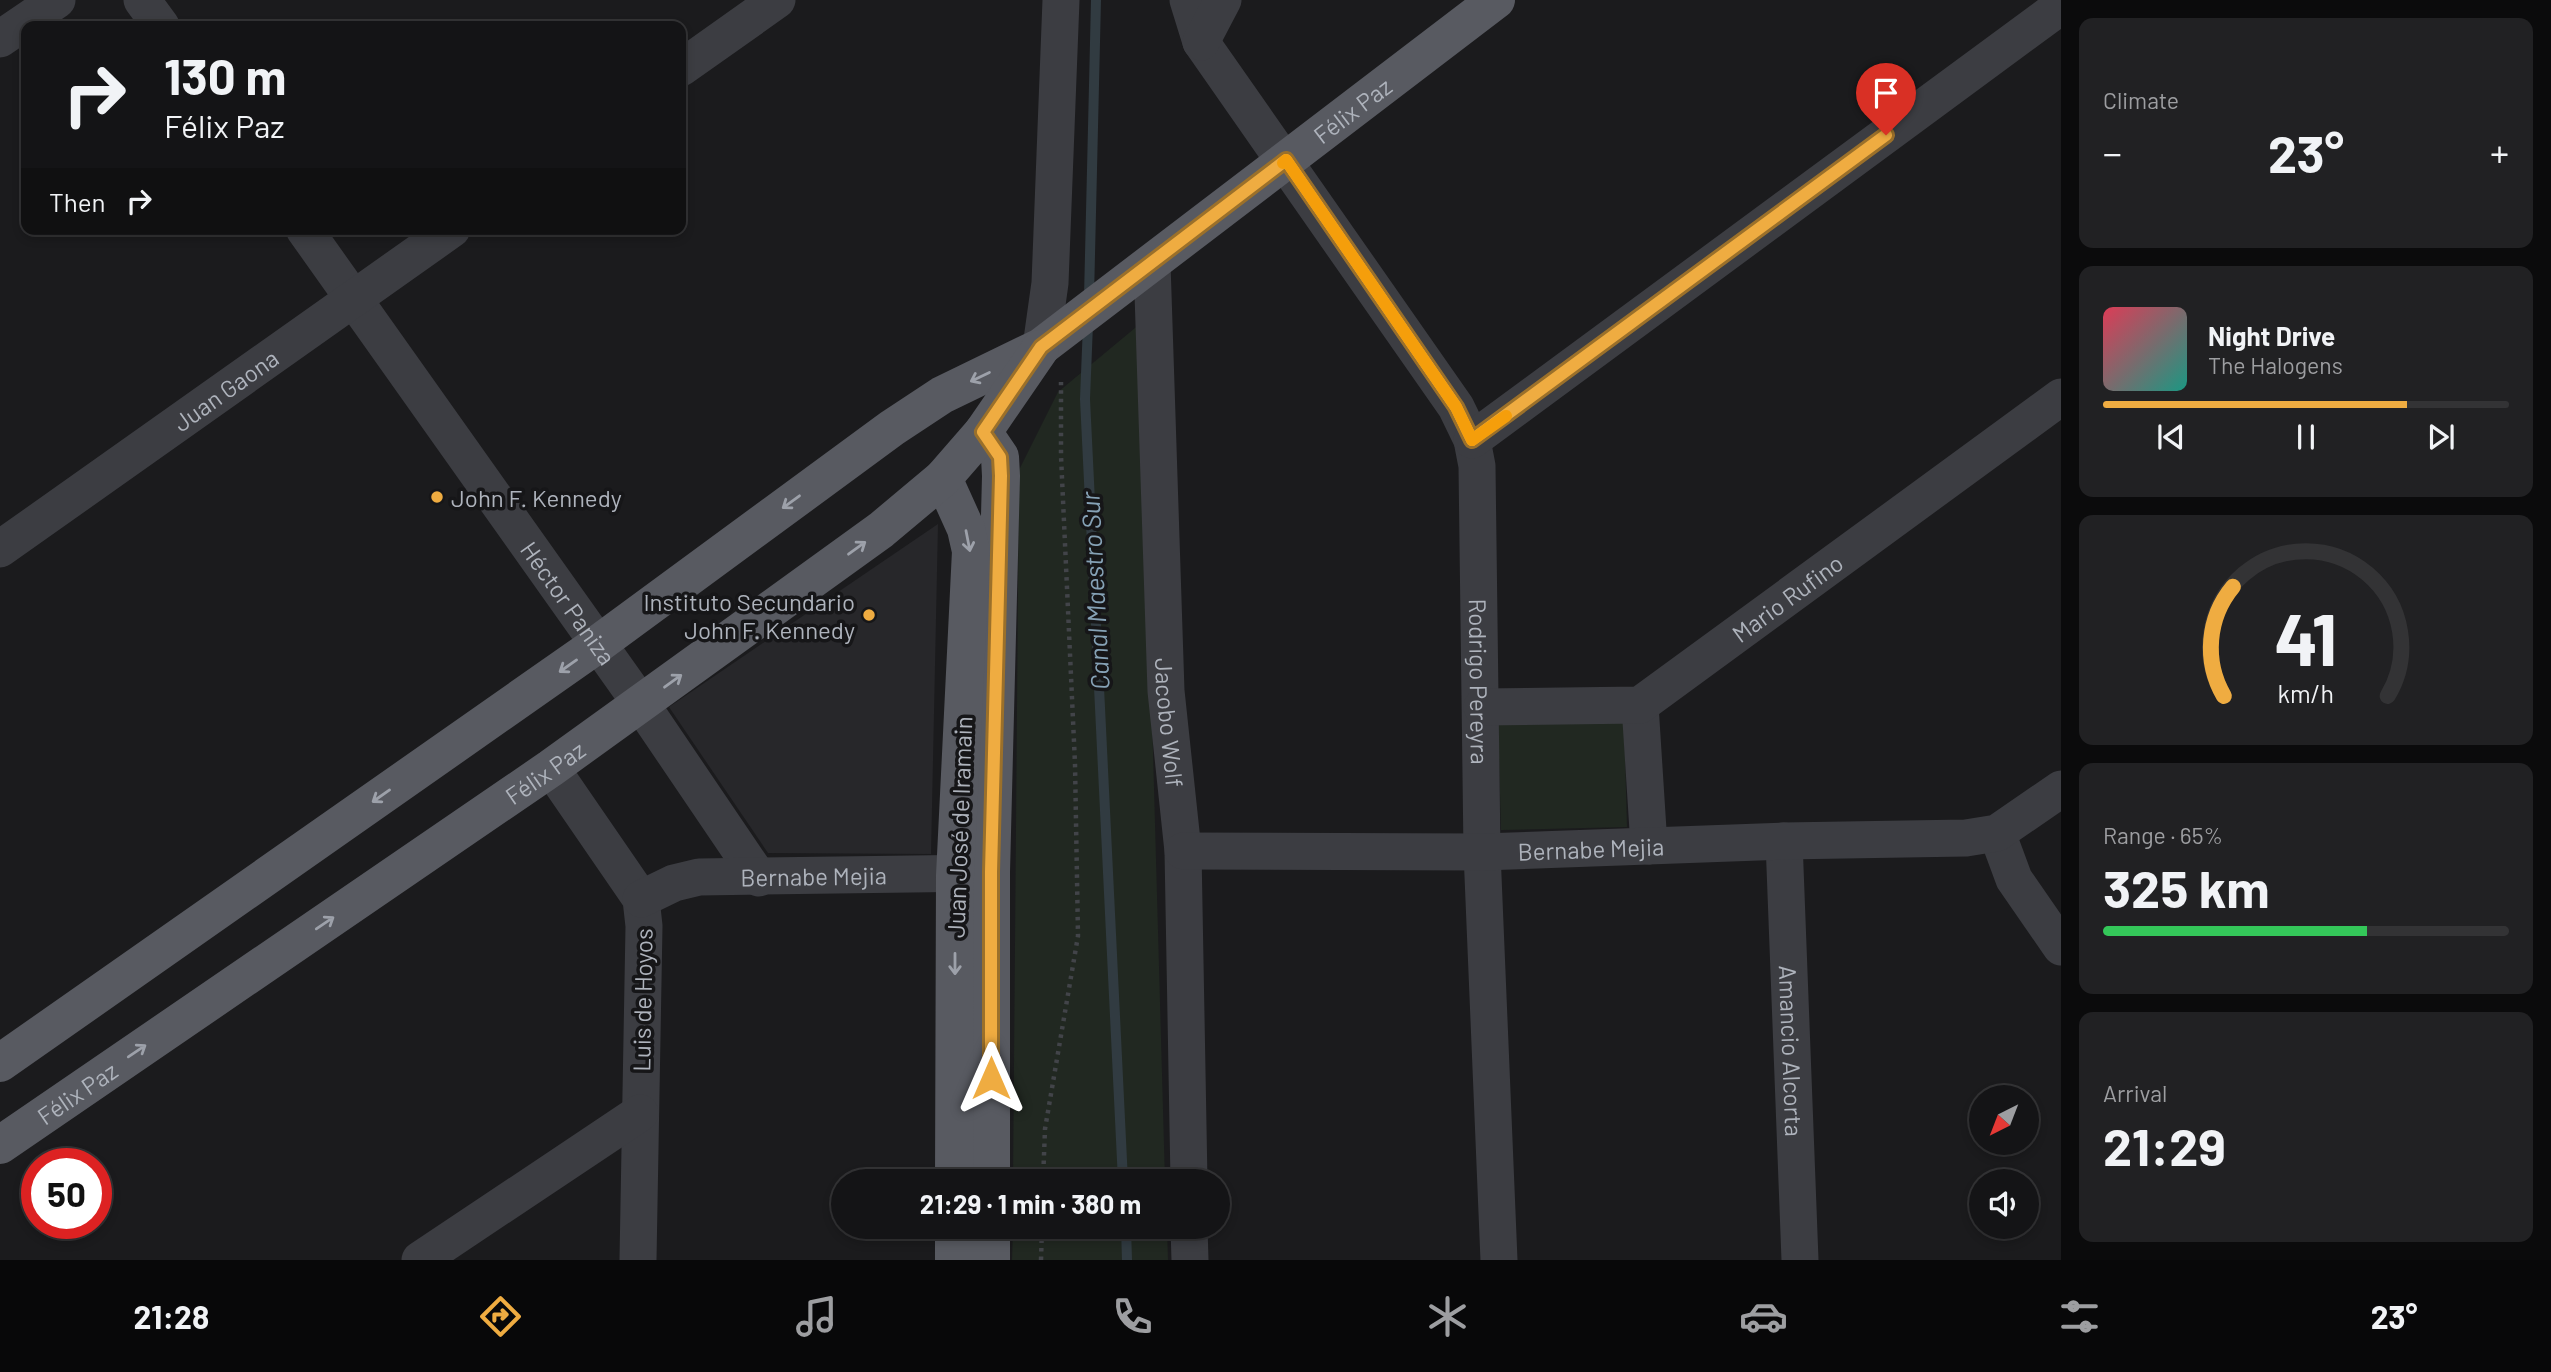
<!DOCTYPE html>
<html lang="en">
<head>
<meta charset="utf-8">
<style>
  :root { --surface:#141416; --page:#212123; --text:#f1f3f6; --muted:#9d9ea1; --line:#333335; --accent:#efac41 }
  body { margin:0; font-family:Barlow,sans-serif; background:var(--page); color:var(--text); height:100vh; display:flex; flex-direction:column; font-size:26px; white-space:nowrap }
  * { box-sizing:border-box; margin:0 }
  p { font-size:23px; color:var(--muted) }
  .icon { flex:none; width:38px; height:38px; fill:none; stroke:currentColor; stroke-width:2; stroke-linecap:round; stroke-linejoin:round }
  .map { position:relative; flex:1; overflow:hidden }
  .details { display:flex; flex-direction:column; gap:18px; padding:18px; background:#0b0b0c; width:490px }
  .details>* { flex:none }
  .guide { position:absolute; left:21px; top:21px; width:665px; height:214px; border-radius:14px; box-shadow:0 4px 10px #0003,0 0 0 2px var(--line); background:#141416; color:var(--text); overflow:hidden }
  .needle { width:46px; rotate:222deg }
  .buttons { position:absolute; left:1969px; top:1085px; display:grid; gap:14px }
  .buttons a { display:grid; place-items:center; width:70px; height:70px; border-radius:50%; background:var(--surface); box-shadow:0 4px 10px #0003,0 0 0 2px var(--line); font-size:35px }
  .speed { position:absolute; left:21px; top:1148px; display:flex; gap:14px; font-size:35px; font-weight:700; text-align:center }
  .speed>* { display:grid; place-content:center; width:91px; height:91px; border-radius:50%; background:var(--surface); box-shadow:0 4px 10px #0003,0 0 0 2px var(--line); line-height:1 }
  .speed .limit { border:10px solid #d22; background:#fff; color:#111 }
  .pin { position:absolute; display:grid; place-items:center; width:60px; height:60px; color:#fff; margin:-72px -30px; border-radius:50% 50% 50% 0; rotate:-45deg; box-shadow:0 0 7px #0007 }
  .pin .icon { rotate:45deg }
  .me { position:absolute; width:77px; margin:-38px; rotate:0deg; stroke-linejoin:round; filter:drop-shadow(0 0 5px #0008) }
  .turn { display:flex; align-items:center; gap:24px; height:147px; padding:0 28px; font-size:32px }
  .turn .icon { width:91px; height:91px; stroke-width:2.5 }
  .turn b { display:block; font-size:49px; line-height:60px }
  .then { display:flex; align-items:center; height:66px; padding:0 28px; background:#0003; gap:14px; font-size:26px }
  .big { font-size:52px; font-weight:700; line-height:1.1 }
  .details .widget { flex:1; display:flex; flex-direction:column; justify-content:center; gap:10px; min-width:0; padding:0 24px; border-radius:14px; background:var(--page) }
  .details .dial { align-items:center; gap:0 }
  .dial svg { height:182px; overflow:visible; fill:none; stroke:var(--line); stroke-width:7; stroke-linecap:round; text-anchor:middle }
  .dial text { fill:var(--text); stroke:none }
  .song { display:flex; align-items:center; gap:21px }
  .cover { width:84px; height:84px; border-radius:10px; background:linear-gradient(135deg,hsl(350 70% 55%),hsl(170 70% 35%)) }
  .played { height:7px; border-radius:4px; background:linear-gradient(90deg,var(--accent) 75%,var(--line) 75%) }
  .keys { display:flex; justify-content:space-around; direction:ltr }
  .heat { display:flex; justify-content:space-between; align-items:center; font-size:38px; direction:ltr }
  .charge { height:10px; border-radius:5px; background:linear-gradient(90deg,#34c759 65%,var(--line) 0) }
  .trip { position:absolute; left:831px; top:1169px; width:399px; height:70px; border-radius:35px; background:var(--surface); box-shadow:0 4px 10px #0003,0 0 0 2px var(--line); font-weight:700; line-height:70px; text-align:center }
  .tabs { display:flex; height:112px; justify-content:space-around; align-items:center; background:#080809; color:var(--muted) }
  .tabs .icon { width:49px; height:49px }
  .tabs .current { color:var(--accent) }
  .tabs b { font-size:32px; color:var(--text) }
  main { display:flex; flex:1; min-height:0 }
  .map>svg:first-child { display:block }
  .built { fill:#27272a }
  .green { fill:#212821 }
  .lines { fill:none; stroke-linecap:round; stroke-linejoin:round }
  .stream { stroke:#313b41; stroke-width:10 }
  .path { stroke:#424449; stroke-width:4.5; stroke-dasharray:3.5 5; stroke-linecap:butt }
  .minor { stroke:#3c3d42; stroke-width:37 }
  .major { stroke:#585a61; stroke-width:38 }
  .oneway { stroke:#9da1aa }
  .route-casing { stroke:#9b702a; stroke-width:18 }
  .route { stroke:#efac41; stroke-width:12 }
  .slow { stroke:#f59e0b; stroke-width:12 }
  .poi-dot { fill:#efac41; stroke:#161618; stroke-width:2.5 }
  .labels { text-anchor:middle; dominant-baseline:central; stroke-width:7; stroke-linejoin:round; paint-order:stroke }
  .street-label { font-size:24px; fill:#aeb3bc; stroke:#161618 }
  .poi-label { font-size:24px; fill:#aeb3bc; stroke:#161618; text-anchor:start }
  .water-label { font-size:26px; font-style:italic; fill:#86a2b6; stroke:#161618 }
</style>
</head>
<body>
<main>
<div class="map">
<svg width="2061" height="1260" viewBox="0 0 2061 1260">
  <rect width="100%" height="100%" fill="#1b1b1d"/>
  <path class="built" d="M938 524 931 854 768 853 669 707Z"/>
  <path class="green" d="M1141 323 1165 1181H1013L1019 470 1058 392Z
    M1624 717 1627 827 1501 830 1498 720Z
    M1013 1227H1167L1168 1260H1012Z"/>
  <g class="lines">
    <path class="stream" d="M1089 297 1096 0
      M1088 324 1085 399 1123 1181
      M1126 1227 1127 1260"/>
    <path class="path" d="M1043 1181 1045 1129 1078 936 1075 764 1061 456V382
      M1041 1260 1042 1227"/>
    <g class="minor">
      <path d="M142 0 161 26"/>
      <path id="s1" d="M1188 0 1201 42 1456 407 1472 440 1477 466 1482 852 1499 1260"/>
      <path d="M0 39 57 0"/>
      <path d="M1201 42 1223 0"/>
      <path d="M681 68 777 0"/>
      <path id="s2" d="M304 229 641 704 759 878"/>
      <path id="s3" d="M1152 263 1166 691 1183 851 1189 1181"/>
      <path d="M1041 347 1050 283 1061 0"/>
      <path d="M1472 440 2061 6"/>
      <path id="s4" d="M0 549 452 229"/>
      <path d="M1640 705 1649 846"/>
      <path id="s5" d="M1482 707 1640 705 2061 397"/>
      <path d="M551 768 641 899 644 926 638 1260"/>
      <path d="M1997 833 2014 879 2061 947"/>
      <path id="s6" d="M1784 841 1800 1260"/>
      <path id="s7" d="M1183 851 1482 852 1784 841 1966 838 1997 833 2061 789"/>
      <path id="s8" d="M641 899 674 883 699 877 986 873"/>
      <path d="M1189 1227 1190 1260"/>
      <path d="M420 1260 640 1113"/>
    </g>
    <g class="major">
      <path d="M983 432 1000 457 1001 476 991 872V1181"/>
      <path d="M943 478 966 529 971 551 955 876 954 1181"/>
      <path id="s9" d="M0 1063 598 644 892 428 942 395 1041 347 1496 0"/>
      <path id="s10" d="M0 1145 551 768 881 530 943 478 983 432 1040 349"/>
      <path d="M954 1260V1227"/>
      <path d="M991 1260V1227"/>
    </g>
  </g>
  <defs><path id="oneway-shaft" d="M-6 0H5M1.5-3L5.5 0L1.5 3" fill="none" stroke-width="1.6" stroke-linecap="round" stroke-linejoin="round" transform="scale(1.75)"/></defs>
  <g class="oneway">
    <use href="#oneway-shaft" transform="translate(980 377) rotate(154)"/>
    <use href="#oneway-shaft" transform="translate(791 502) rotate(144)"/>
    <use href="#oneway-shaft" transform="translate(968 541) rotate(79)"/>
    <use href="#oneway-shaft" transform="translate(857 548) rotate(-36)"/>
    <use href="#oneway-shaft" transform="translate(568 666) rotate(145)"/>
    <use href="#oneway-shaft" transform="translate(673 681) rotate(-36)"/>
    <use href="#oneway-shaft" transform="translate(381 796) rotate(145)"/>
    <use href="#oneway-shaft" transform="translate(325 923) rotate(-34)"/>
    <use href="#oneway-shaft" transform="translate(955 964) rotate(90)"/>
    <use href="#oneway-shaft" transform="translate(137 1051) rotate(-34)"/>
  </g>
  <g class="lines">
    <g class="route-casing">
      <path id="route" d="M991 1078V872L1001 476 1000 457 983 432 1041 347 1286 160 1456 407 1472 440 1886 135"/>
    </g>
    <use href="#route" class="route"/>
    <path class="slow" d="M1283 163 1286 160 1456 407 1472 440 1506 416"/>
  </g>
  <g class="poi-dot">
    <circle cx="437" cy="497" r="7"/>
    <circle cx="869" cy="615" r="7"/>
  </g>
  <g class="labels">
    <g class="street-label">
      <text stroke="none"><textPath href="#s9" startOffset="1656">Félix Paz</textPath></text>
      <text stroke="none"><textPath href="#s4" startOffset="276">Juan Gaona</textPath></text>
      <text stroke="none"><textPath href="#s5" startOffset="340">Mario Rufino</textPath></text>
      <text stroke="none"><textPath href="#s2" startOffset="458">Héctor Paniza</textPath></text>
      <text stroke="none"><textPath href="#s1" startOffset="768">Rodrigo Pereyra</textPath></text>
      <text stroke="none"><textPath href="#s3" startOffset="460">Jacobo Wolf</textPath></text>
      <text stroke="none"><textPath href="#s10" startOffset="660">Félix Paz</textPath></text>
      <text transform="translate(959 827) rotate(-88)">Juan José de Iramain</text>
      <text stroke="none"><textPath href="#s7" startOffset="408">Bernabe Mejia</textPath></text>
      <text stroke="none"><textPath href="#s8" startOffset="177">Bernabe Mejia</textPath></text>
      <text transform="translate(642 1000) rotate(-89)">Luis de Hoyos</text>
      <text stroke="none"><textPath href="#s6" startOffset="210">Amancio Alcorta</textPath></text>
      <text stroke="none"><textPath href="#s10" startOffset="93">Félix Paz</textPath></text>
    </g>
    <g class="poi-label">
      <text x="451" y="497">John F. Kennedy</text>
      <text x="855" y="601" text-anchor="end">Instituto Secundario<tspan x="855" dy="28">John F. Kennedy</tspan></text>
    </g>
    <g class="water-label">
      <text transform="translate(1094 591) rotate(-93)">Canal Maestro Sur</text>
    </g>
  </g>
</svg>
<div class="buttons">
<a><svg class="needle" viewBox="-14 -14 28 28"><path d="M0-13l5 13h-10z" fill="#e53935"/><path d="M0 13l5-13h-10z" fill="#9d9ea1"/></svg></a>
<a><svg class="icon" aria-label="sound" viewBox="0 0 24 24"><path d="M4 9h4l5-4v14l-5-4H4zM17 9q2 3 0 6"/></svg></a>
</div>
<div class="speed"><div class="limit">50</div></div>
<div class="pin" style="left:1886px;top:135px;background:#d93025"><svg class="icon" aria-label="arrive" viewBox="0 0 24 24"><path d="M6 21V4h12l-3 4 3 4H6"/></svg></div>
<svg class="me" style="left:991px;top:1078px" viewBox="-20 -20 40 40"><path d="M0-17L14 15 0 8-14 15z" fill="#efac41" stroke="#fff" stroke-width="4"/></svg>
<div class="trip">21:29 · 1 min · 380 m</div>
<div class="guide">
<div class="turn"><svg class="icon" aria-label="right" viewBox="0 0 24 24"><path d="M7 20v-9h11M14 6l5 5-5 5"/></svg><div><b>130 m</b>Félix Paz</div></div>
<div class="then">Then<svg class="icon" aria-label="right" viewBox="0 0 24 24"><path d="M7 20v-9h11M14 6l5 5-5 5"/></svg></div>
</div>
</div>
<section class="details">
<div class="widget"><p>Climate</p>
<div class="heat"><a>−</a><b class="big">23°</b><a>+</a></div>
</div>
<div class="widget">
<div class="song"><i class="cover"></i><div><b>Night Drive</b><p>The Halogens</p></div></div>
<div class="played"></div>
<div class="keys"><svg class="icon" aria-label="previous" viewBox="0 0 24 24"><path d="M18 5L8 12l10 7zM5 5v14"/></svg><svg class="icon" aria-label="pause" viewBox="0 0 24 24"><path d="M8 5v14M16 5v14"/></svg><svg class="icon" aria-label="next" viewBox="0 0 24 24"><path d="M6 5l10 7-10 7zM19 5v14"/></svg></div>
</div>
<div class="widget dial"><svg viewBox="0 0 100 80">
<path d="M14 69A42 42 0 1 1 86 69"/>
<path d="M14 69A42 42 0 0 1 18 21" stroke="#efac41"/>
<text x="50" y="56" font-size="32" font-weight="700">41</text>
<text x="50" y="72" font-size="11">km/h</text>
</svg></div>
<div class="widget"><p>Range · 65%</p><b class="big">325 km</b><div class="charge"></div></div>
<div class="widget"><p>Arrival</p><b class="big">21:29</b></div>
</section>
</main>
<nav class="tabs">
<b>21:28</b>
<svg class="icon current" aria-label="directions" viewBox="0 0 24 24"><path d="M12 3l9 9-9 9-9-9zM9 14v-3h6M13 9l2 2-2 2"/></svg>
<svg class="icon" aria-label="music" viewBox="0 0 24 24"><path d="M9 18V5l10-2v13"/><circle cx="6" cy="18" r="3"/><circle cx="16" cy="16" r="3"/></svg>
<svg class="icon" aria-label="phone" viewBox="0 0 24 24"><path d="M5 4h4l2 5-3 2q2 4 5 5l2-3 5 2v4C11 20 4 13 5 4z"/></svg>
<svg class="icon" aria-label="climate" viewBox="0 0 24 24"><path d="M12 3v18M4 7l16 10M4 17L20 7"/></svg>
<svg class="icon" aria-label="car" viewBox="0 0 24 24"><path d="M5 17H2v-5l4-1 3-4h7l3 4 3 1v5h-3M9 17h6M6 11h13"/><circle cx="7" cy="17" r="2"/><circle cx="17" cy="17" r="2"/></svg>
<svg class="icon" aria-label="filters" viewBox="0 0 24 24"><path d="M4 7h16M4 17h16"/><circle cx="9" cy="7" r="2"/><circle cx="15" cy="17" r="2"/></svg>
<b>23°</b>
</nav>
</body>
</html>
